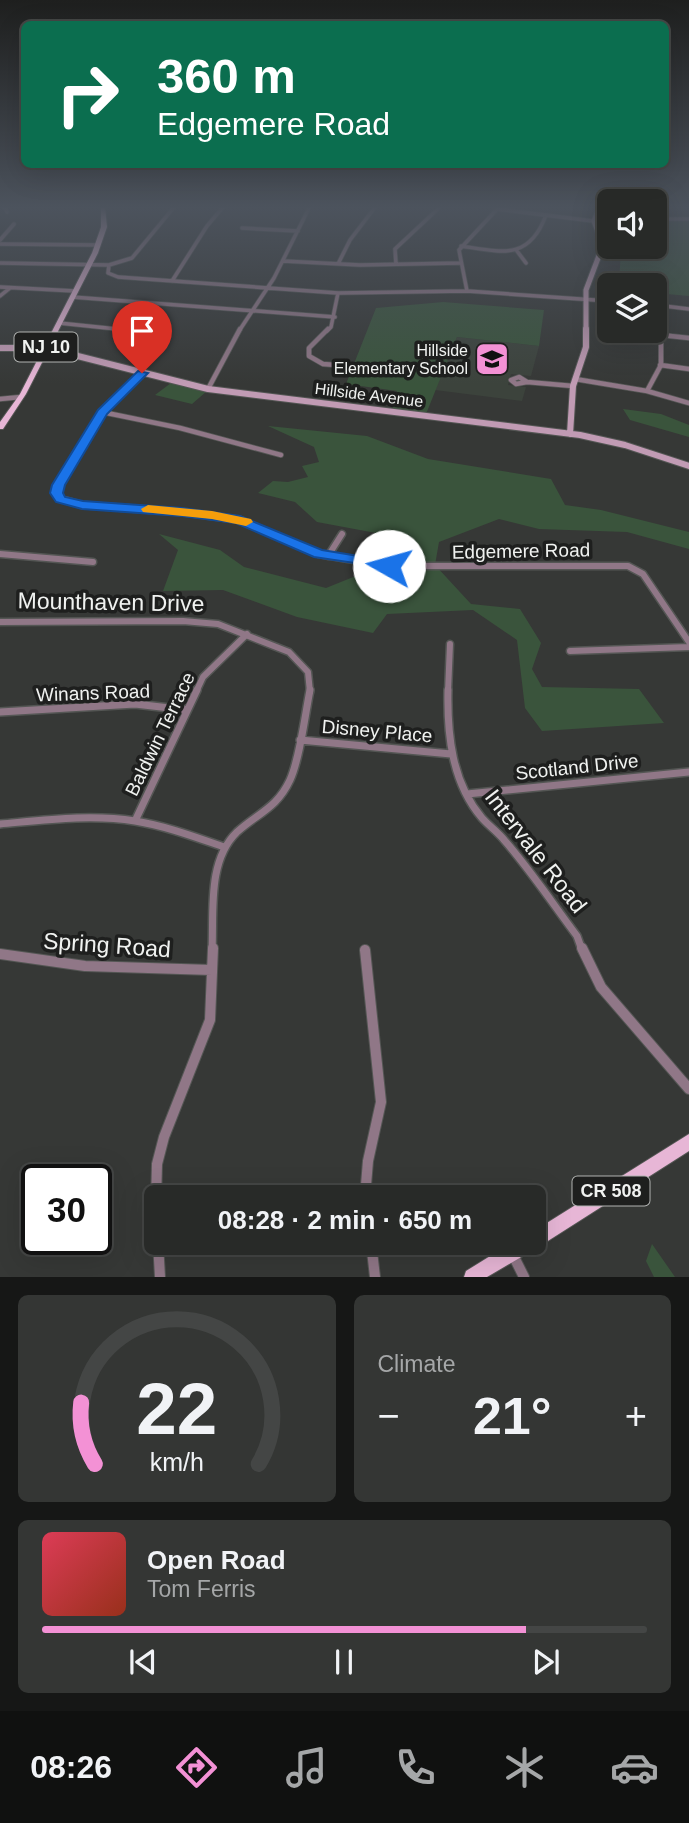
<!DOCTYPE html>
<html lang="en">
<head>
<meta charset="utf-8">
<style>
  :root { --surface:#282a28; --page:#343634; --text:#f1f3f6; --muted:#a5a7a8; --line:#444645; --accent:#f391d5 }
  body { margin:0; font-family:Arial,sans-serif; background:var(--page); color:var(--text); height:100vh; display:flex; flex-direction:column; font-size:26px; white-space:nowrap }
  * { box-sizing:border-box; margin:0 }
  p { font-size:23px; color:var(--muted) }
  .icon { flex:none; width:38px; height:38px; fill:none; stroke:currentColor; stroke-width:2; stroke-linecap:round; stroke-linejoin:round }
  .map { position:relative; height:1277px; overflow:hidden }
  .drawer { display:flex; flex-direction:column; gap:18px; padding:18px; background:#161716; flex:1 }
  .drawer>* { flex:none }
  .banner { position:absolute; left:21px; top:21px; width:648px; height:147px; border-radius:10px; box-shadow:0 7px 28px #0002,0 0 0 2px var(--line); background:#0b6e4f; color:#fff; overflow:hidden }
  .buttons { position:absolute; left:597px; top:189px; display:grid; gap:14px }
  .buttons a { display:grid; place-items:center; width:70px; height:70px; border-radius:10px; background:var(--surface); box-shadow:0 7px 28px #0002,0 0 0 2px var(--line); font-size:35px }
  .speed { position:absolute; left:21px; top:1164px; display:flex; gap:14px; font-size:35px; font-weight:700; text-align:center }
  .speed>* { display:grid; place-content:center; width:91px; height:91px; border-radius:50%; background:var(--surface); box-shadow:0 7px 28px #0002,0 0 0 2px var(--line); line-height:1 }
  .speed .limit { border:4px solid #111; border-radius:10px; background:#fff; color:#111 }
  .pin { position:absolute; display:grid; place-items:center; width:60px; height:60px; color:#fff; margin:-72px -30px; border-radius:50% 50% 50% 0; rotate:-45deg; box-shadow:0 0 7px #0007 }
  .pin .icon { rotate:45deg }
  .me { position:absolute; width:77px; margin:-38px; rotate:277deg; stroke-linejoin:round; filter:drop-shadow(0 0 5px #0008) }
  .turn { display:flex; align-items:center; gap:24px; height:147px; padding:0 21px; font-size:32px }
  .turn .icon { width:91px; height:91px; stroke-width:2.5 }
  .turn b { display:block; font-size:49px; line-height:60px }
  .big { font-size:52px; font-weight:800; line-height:1.1 }
  .drawer .card { flex:1; display:flex; flex-direction:column; justify-content:center; gap:10px; min-width:0; padding:0 24px; border-radius:10px; background:var(--page) }
  .drawer .dial { align-items:center; gap:0 }
  .dial svg { height:182px; overflow:visible; fill:none; stroke:var(--line); stroke-width:7; stroke-linecap:round; text-anchor:middle }
  .dial text { fill:var(--text); stroke:none }
  .song { display:flex; align-items:center; gap:21px }
  .cover { width:84px; height:84px; border-radius:10px; background:linear-gradient(135deg,hsl(350 70% 55%),hsl(10 70% 35%)) }
  .played { height:7px; border-radius:4px; background:linear-gradient(90deg,var(--accent) 80%,var(--line) 80%) }
  .keys { display:flex; justify-content:space-around; direction:ltr }
  .heat { display:flex; justify-content:space-between; align-items:center; font-size:38px; direction:ltr }
  .drawer .tiles { flex:1; display:grid; gap:18px; grid-template-columns:1fr 1fr }
  .card:last-child { grid-column:span 2 }
  .trip { position:absolute; left:144px; top:1185px; width:402px; height:70px; border-radius:10px; background:var(--surface); box-shadow:0 7px 28px #0002,0 0 0 2px var(--line); font-weight:800; line-height:70px; text-align:center }
  .tabs { display:flex; height:112px; justify-content:space-around; align-items:center; background:#101110; color:var(--muted) }
  .tabs .icon { width:49px; height:49px }
  .tabs .on { color:var(--accent) }
  .tabs b { font-size:32px; color:var(--text) }
  .map>svg:first-child { display:block }
  .built { fill:#3c433c }
  .green { fill:#3a543c }
  .lines { fill:none; stroke-linecap:round; stroke-linejoin:round }
  .street-far4-casing { stroke:#545654; stroke-width:5 }
  .street-far3-casing { stroke:#545654; stroke-width:6 }
  .street-far2-casing { stroke:#545654; stroke-width:9 }
  .street-far1-casing { stroke:#545654; stroke-width:10 }
  .street-casing { stroke:#545654; stroke-width:12 }
  .secondary-far1-casing { stroke:#545654; stroke-width:7 }
  .secondary-casing { stroke:#545654; stroke-width:8 }
  .primary-casing { stroke:#545654; stroke-width:2 }
  .street-far4 { stroke:#907787; stroke-width:3.5 }
  .street-far3 { stroke:#907787; stroke-width:4.5 }
  .street-far2 { stroke:#907787; stroke-width:6 }
  .street-far1 { stroke:#907787; stroke-width:7 }
  .street { stroke:#907787; stroke-width:10 }
  .secondary-far1 { stroke:#c19bb4; stroke-width:5 }
  .secondary { stroke:#c19bb4; stroke-width:6 }
  .primary { fill:#e7b6d6; fill-rule:evenodd }
  .route { fill:#1a73e8; stroke:#114b97; stroke-width:2 }
  .slow { fill:#f59e0b }
  .labels { text-anchor:middle; dominant-baseline:central; stroke-width:7; stroke-linejoin:round; paint-order:stroke }
  .far-poi-label { font-size:16px; fill:#f0f2f0; stroke:#1e1f1e; text-anchor:end }
  .far-street-label { font-size:16px; fill:#f0f2f0; stroke:#1e1f1e }
  .shield { fill:#1e1f1e; stroke:#b1b3b1; stroke-width:2 }
  .shield-label { font-size:18px; font-weight:bold; fill:#f0f2f0 }
  .street-label { font-size:19px; fill:#f0f2f0; stroke:#1e1f1e }
  .near-street-label { font-size:23px; fill:#f0f2f0; stroke:#1e1f1e }
</style>
</head>
<body>
<div class="map">
<svg width="689" height="1277" viewBox="0 0 689 1277">
  <rect width="100%" height="100%" fill="#363836"/>
  <path class="built" d="M457 337 539 346 531 376 511 374 508 385 526 387 522 401 435 390Z"/>
  <path class="green" d="M669 219 689 220V296L655 293 654 285H619L621 247H654L655 228Z
    M443 302 544 310 539 346 457 337 426 414 392 411 397 391 346 384 376 308Z
    M171 383 207 391 192 404 155 395Z
    M623 409 661 414 689 425V437L630 420Z
    M268 426 367 436 428 459 551 479 565 505 601 510 689 532V549L627 532 539 529 499 519 439 542 435 565 471 604 520 609 541 643 532 669 542 687 639 689 664 723 542 731 525 708 517 640 473 610 387 614 373 633 297 617 223 590 163 591 178 550 159 534 220 550 244 567 326 588 388 563 392 536 317 522 295 502 258 493 273 481 288 482 308 477 302 466 319 462 314 447Z
    M652 1244 675 1277H654L646 1261Z"/>
  <g class="lines">
    <g class="street-far4-casing">
      <path id="street-far4" d="M4 206 7 212
        M497 209 609 223
        M242 228 298 231
        M654 228 669 219H689
        M0 240 14 224
        M0 244 98 245
        M461 246C502 252 529 261 546 215
        M517 251 526 263
        M283 261 360 265 460 263
        M0 263 109 265 132 258 175 206
        M338 264 350 240 376 206
        M396 264 395 249 441 206
        M109 265 108 273 118 277 338 293 467 291 609 301
        M172 281 207 226 224 206
        M0 287 75 291
        M467 291 459 250 499 207
        M0 296 10 288
        M72 297 335 317
        M656 305 689 309
        M657 305 661 331
        M59 323 136 331
        M239 331 274 278 310 206
        M327 331 331 327 338 293"/>
    </g>
    <g class="street-far3-casing">
      <path id="street-far3" d="M119 329 153 333
        M328 329 309 348V356L323 364 349 366
        M661 335 689 338
        M660 365 689 369
        M519 377 527 382 516 384 511 380Z
        M575 379 647 391 689 403
        M527 382 573 386
        M208 389 240 329
        M647 391 661 365V329
        M0 399 21 397
        M102 412 180 428 281 455
        M57 490 107 405 142 373"/>
    </g>
    <g class="street-far2-casing">
      <path id="street-far2" d="M57 488 56 493 61 499 82 505 182 512 240 520 319 554 389 566H628L643 574 689 642
        M0 554 93 562
        M328 556 342 534
        M0 622 183 621 218 624 289 652 308 672 310 692
        M570 651 689 647
        M196 692 203 677 247 634
        M448 692 450 644"/>
    </g>
    <g class="street-far1-casing">
      <path id="street-far1" d="M448 690C447 735 452 783 482 818 489 826 498 832 505 841 531 871 553 904 577 936L582 950
        M0 712 135 704 187 710
        M300 740 451 754
        M467 794 689 772
        M135 821 197 690
        M0 824C45 820 91 814 135 821 166 826 195 837 224 847
        M212 950C214 912 207 861 237 832 258 813 277 808 290 780 300 758 305 715 310 690"/>
    </g>
    <g class="street-casing">
      <path id="street" d="M582 948 601 987 689 1089
        M365 950 381 1102 368 1161 365 1197
        M0 954 85 966 212 970
        M156 1201 157 1164 164 1137 210 1020 213 948
        M158 1242 160 1277
        M371 1242 375 1277
        M513 1255 524 1277"/>
    </g>
    <g class="secondary-far1-casing">
      <path id="secondary-far1" d="M586 331V290L603 245 594 221 600 206"/>
    </g>
    <g class="secondary-casing">
      <path id="secondary" d="M0 348H46L208 389 580 435 625 445 689 466
        M570 434 573 386 586 347V329"/>
    </g>
    <g class="primary-casing">
      <path id="primary" d="M101 206H105L107 227 98 253 26 394 3 429H0V422L20 394 92 253 101 227Z
        M689 1134V1151L540 1246 487 1277H464L466 1271 513 1242H534V1231Z"/>
    </g>
    <use href="#street-far4" class="street-far4"/>
    <use href="#street-far3" class="street-far3"/>
    <use href="#street-far2" class="street-far2"/>
    <use href="#street-far1" class="street-far1"/>
    <use href="#street" class="street"/>
    <use href="#secondary-far1" class="secondary-far1"/>
    <use href="#secondary" class="secondary"/>
    <use href="#primary" class="primary"/>
  </g>
  <linearGradient id="sky" x2="0" y2="1"><stop stop-color="#1e1f1e"/><stop offset="0.54" stop-color="#4c535d"/><stop offset="1" stop-color="#4c535d" stop-opacity="0"/></linearGradient>
  <rect width="689" height="384" fill="url(#sky)"/>
  <path class="route" d="M138 371 148 373 107 414 65 485 63 493 65 497 83 501 182 508 240 516 322 550 395 562 397 566 395 569 314 557 236 523 182 516 82 509 56 502 50 493 52 485 98 410Z"/>
  <path class="slow" d="M148 505 212 511 251 519 253 522 246 526 212 519 143 512 141 509Z"/>
  <defs>
    <g id="school-square" transform="scale(1.75)"><rect x="-9" y="-9" width="18" height="18" rx="4" fill="#f391d5" stroke="#1e1f1e"/><path d="M0-5L7-2L0 1L-7-2ZM-4 1L0 2.5L4 1V4Q0 6-4 4Z" fill="#111"/></g>
  </defs>
  <g fill-rule="evenodd">
    <use href="#school-square" x="492" y="359"/>
  </g>
  <g class="labels">
    <g class="far-poi-label">
      <text x="468" y="350">Hillside<tspan x="468" dy="18">Elementary School</tspan></text>
    </g>
    <g class="far-street-label">
      <text transform="translate(369 395) rotate(7)">Hillside Avenue</text>
    </g>
    <g class="shield">
      <rect x="14.5" y="332.5" width="63" height="29" rx="5"/>
      <rect x="572.5" y="1176.5" width="77" height="29" rx="5"/>
    </g>
    <g class="shield-label">
      <text x="46" y="347">NJ 10</text>
      <text x="611" y="1191">CR 508</text>
    </g>
    <g class="street-label">
      <text transform="translate(521 551) rotate(-1)">Edgemere Road</text>
      <text transform="translate(93 693) rotate(-2)">Winans Road</text>
      <text transform="translate(377 731) rotate(5)">Disney Place</text>
      <text transform="translate(160 734) rotate(-64)">Baldwin Terrace</text>
      <text transform="translate(577 767) rotate(-6)">Scotland Drive</text>
    </g>
    <g class="near-street-label">
      <text transform="translate(111 602) rotate(1)">Mounthaven Drive</text>
      <text transform="translate(536 851) rotate(52)">Intervale Road</text>
      <text transform="translate(107 945) rotate(4)">Spring Road</text>
    </g>
  </g>
</svg>
<div class="buttons">
<a><svg class="icon" aria-label="sound" viewBox="0 0 24 24"><path d="M4 9h4l5-4v14l-5-4H4zM17 9q2 3 0 6"/></svg></a>
<a><svg class="icon" aria-label="layers" viewBox="0 0 24 24"><path d="M12 4l9 5-9 5-9-5zM3 14l9 5 9-5"/></svg></a>
</div>
<div class="speed"><div class="limit">30</div></div>
<div class="pin" style="left:142px;top:373px;background:#d93025"><svg class="icon" aria-label="arrive" viewBox="0 0 24 24"><path d="M6 21V4h12l-3 4 3 4H6"/></svg></div>
<svg class="me" style="left:389px;top:566px" viewBox="-20 -20 40 40"><circle r="19" fill="#fff"/><path d="M0-13L10 11 0 6-10 11z" fill="#1a73e8"/></svg>
<div class="trip">08:28 · 2 min · 650 m</div>
<div class="banner">
<div class="turn"><svg class="icon" aria-label="right" viewBox="0 0 24 24"><path d="M7 20v-9h11M14 6l5 5-5 5"/></svg><div><b>360 m</b>Edgemere Road</div></div>
</div>
</div>
<section class="drawer">
<div class="tiles">
<div class="card dial"><svg viewBox="0 0 100 80">
<path d="M14 69A42 42 0 1 1 86 69"/>
<path d="M14 69A42 42 0 0 1 8 42" stroke="#f391d5"/>
<text x="50" y="56" font-size="32" font-weight="700">22</text>
<text x="50" y="72" font-size="11">km/h</text>
</svg></div>
<div class="card"><p>Climate</p>
<div class="heat"><a>−</a><b class="big">21°</b><a>+</a></div>
</div>
<div class="card">
<div class="song"><i class="cover"></i><div><b>Open Road</b><p>Tom Ferris</p></div></div>
<div class="played"></div>
<div class="keys"><svg class="icon" aria-label="previous" viewBox="0 0 24 24"><path d="M18 5L8 12l10 7zM5 5v14"/></svg><svg class="icon" aria-label="pause" viewBox="0 0 24 24"><path d="M8 5v14M16 5v14"/></svg><svg class="icon" aria-label="next" viewBox="0 0 24 24"><path d="M6 5l10 7-10 7zM19 5v14"/></svg></div>
</div>
</div>
</section>
<nav class="tabs">
<b>08:26</b>
<svg class="icon on" aria-label="directions" viewBox="0 0 24 24"><path d="M12 3l9 9-9 9-9-9zM9 14v-3h6M13 9l2 2-2 2"/></svg>
<svg class="icon" aria-label="music" viewBox="0 0 24 24"><path d="M9 18V5l10-2v13"/><circle cx="6" cy="18" r="3"/><circle cx="16" cy="16" r="3"/></svg>
<svg class="icon" aria-label="phone" viewBox="0 0 24 24"><path d="M5 4h4l2 5-3 2q2 4 5 5l2-3 5 2v4C11 20 4 13 5 4z"/></svg>
<svg class="icon" aria-label="climate" viewBox="0 0 24 24"><path d="M12 3v18M4 7l16 10M4 17L20 7"/></svg>
<svg class="icon" aria-label="car" viewBox="0 0 24 24"><path d="M5 17H2v-5l4-1 3-4h7l3 4 3 1v5h-3M9 17h6M6 11h13"/><circle cx="7" cy="17" r="2"/><circle cx="17" cy="17" r="2"/></svg>
</nav>
</body>
</html>
